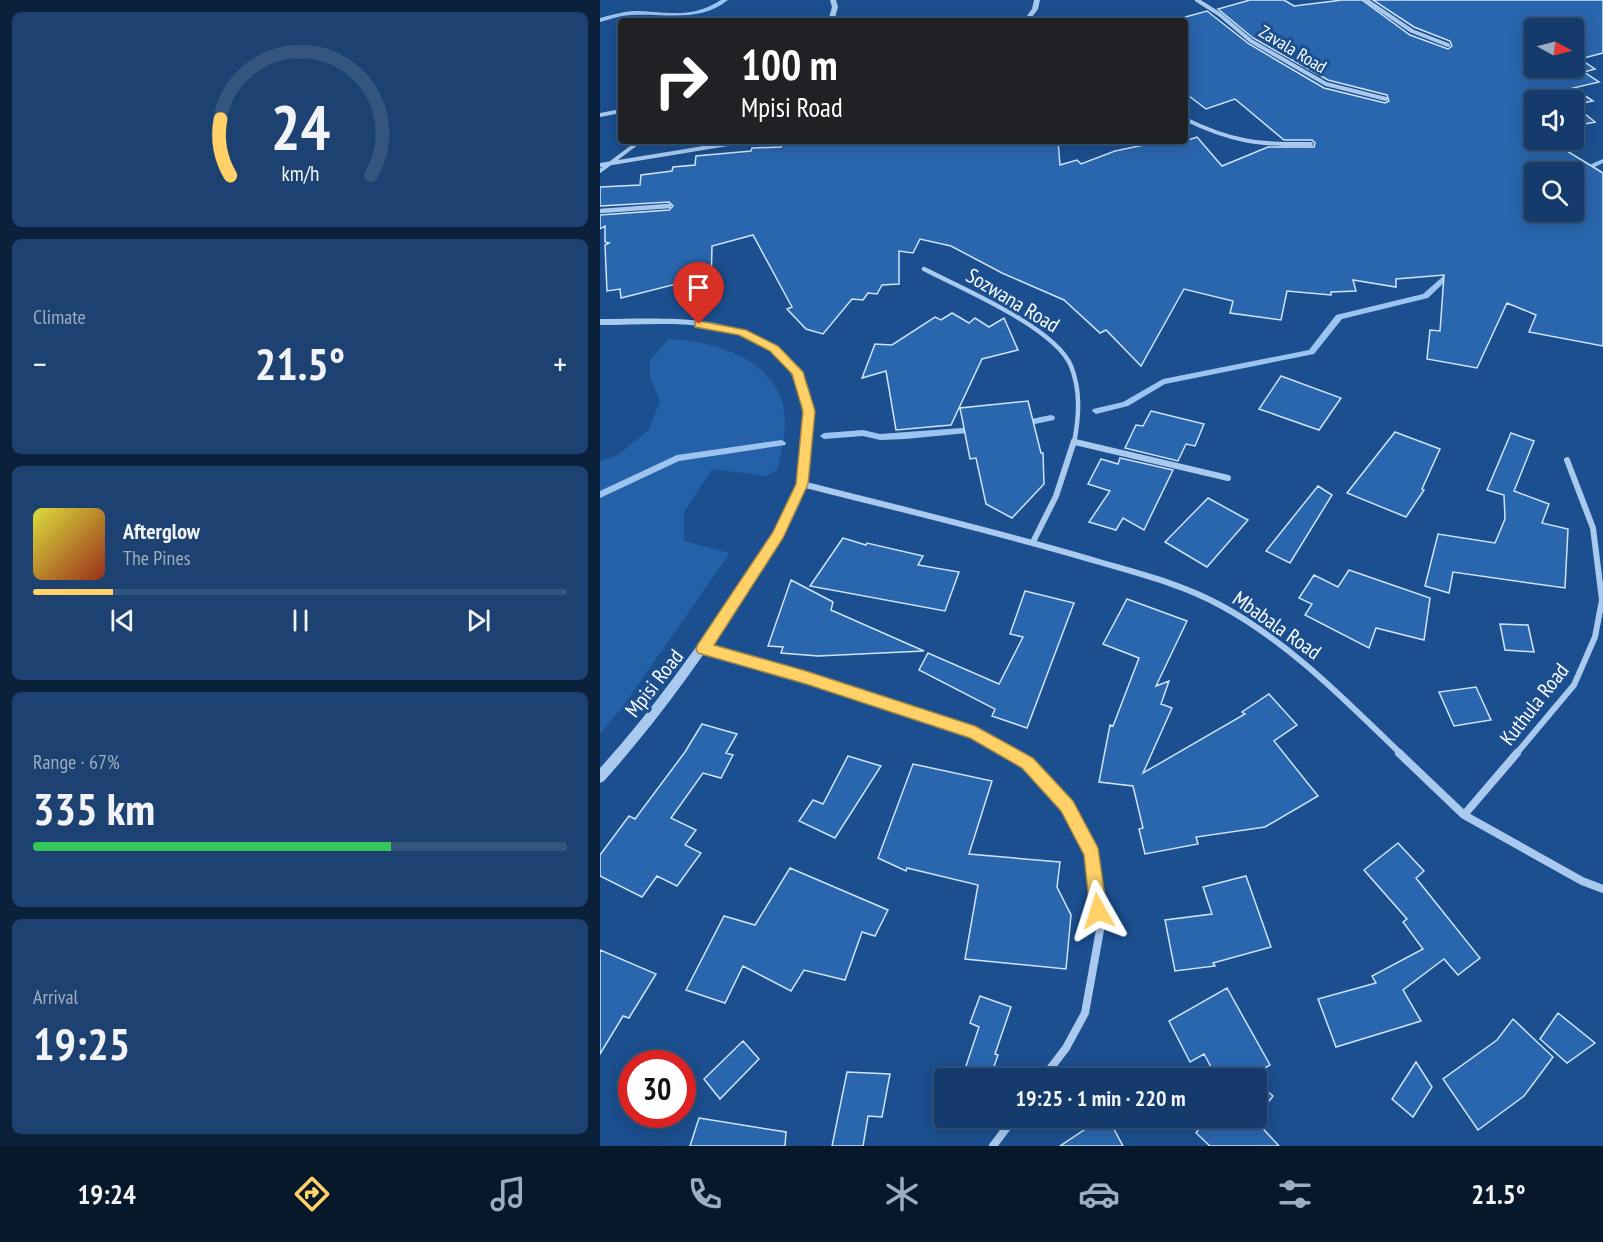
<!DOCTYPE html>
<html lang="en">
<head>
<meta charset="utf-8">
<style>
  :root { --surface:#143b6b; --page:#1d4271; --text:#f1f3f6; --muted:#9dadc1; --line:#33557e; --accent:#ffd166 }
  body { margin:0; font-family:"PT Sans Narrow",sans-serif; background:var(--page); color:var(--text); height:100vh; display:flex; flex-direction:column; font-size:22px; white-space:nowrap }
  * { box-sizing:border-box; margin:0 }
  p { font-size:20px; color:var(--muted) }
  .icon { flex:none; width:33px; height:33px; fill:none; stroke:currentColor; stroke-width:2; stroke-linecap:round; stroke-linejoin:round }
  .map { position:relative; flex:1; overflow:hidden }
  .panel { display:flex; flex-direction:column; gap:12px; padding:12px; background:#0b203b; width:600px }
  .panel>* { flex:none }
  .top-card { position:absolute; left:18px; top:18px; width:570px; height:126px; border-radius:6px; box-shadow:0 3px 15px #0003,0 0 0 2px var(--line); background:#202124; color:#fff; overflow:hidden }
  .needle { width:39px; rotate:97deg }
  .buttons { position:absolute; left:924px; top:18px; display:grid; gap:12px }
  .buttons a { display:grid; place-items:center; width:60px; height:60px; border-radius:6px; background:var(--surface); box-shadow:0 3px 15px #0003,0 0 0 2px var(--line); font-size:30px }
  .speed { position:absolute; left:18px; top:1050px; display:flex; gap:12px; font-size:30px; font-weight:700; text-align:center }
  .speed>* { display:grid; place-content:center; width:78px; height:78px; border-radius:50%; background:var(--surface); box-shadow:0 3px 15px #0003,0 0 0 2px var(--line); line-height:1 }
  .speed .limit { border:9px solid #d22; background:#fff; color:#111 }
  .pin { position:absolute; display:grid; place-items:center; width:51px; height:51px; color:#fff; margin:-62px -26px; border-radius:50% 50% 50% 0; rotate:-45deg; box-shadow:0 0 6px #0007 }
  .pin .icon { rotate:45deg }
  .me { position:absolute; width:66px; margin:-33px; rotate:354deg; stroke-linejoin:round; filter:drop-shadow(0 0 4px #0008) }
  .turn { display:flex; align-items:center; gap:21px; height:126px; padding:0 24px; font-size:27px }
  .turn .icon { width:78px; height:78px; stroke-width:2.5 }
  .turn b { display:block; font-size:42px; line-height:51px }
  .big { font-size:45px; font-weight:700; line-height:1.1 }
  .panel .tile { flex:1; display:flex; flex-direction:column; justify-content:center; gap:9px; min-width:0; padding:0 21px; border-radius:9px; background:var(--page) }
  .panel .dial { align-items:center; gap:0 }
  .dial svg { height:156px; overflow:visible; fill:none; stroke:var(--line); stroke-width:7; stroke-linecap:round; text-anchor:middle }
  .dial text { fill:var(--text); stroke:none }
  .song { display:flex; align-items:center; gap:18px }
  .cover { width:72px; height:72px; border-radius:9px; background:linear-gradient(135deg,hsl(60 70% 55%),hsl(10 70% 35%)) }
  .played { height:6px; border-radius:3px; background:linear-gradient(90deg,var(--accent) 15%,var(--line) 15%) }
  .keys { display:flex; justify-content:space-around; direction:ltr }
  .heat { display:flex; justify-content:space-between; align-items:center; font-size:33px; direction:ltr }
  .charge { height:9px; border-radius:4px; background:linear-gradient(90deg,#34c759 67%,var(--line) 0) }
  .trip { position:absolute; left:334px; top:1068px; width:333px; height:60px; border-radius:6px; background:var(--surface); box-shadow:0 3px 15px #0003,0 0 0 2px var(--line); font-weight:700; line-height:60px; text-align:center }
  .tabs { display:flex; height:96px; justify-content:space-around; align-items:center; background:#08182b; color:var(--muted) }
  .tabs .icon { width:42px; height:42px }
  .tabs .active { color:var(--accent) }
  .tabs b { font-size:27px; color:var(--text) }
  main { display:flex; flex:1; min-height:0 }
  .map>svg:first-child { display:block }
  .green { fill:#2461a8 }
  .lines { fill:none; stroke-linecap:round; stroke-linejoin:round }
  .stream { fill:#9cc4f0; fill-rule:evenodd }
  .building { fill:#2a66ad; stroke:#cfe3fa; stroke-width:1.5; fill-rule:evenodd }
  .minor-far3 { stroke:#a9c9ee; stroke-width:4 }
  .minor-far2 { stroke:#a9c9ee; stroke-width:4.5 }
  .minor-far1 { stroke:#a9c9ee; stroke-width:6 }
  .minor { stroke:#a9c9ee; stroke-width:8 }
  .tertiary { fill:#a9c9ee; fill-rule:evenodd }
  .route { fill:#ffd166; stroke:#a68842; stroke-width:1.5 }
  .labels { text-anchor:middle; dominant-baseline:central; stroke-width:6; stroke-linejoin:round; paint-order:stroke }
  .far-street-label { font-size:18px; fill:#fff; stroke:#1b4f8f }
  .street-label { font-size:21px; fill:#fff; stroke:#1b4f8f }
</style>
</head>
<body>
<main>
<section class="panel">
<div class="tile dial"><svg viewBox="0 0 100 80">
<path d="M14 69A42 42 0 1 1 86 69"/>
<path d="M14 69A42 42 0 0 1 9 40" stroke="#ffd166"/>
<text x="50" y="56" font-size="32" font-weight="700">24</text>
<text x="50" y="72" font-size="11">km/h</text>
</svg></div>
<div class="tile"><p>Climate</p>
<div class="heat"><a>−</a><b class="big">21.5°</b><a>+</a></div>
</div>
<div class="tile">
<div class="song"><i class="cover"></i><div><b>Afterglow</b><p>The Pines</p></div></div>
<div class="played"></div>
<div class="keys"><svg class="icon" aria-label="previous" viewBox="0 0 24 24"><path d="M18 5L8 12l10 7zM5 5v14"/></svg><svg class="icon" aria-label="pause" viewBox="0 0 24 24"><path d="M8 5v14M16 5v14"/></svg><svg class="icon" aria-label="next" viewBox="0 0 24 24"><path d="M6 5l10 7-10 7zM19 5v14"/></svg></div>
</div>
<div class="tile"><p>Range · 67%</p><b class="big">335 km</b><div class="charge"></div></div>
<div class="tile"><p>Arrival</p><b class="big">19:25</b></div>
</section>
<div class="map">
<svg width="1003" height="1146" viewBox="0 0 1003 1146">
  <rect width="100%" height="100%" fill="#1b4f8f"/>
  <path class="green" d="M69 339C119 342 185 361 185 423 185 438 180 454 178 469L167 476 112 469 84 512V541L130 553 21 709 0 734V461L18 455 49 430 60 401 50 377V360Z"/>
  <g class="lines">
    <path class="stream" d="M121 0H128C99 23 66 13 32 15 21 15 11 19 0 22V18C11 15 22 12 33 11 67 11 90 20 121 0Z
      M1003 159V163L988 170 976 185 974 186C974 171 991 164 1003 159Z
      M849 271H851L854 273 828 298 742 319 714 354 565 384 528 406 496 414 492 411 493 409 523 402 563 379 709 350 736 315 823 294Z
      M451 415 454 416 455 418 454 420 421 427 417 424 421 421Z
      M375 427 379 430 378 432 305 439 280 440 263 436 224 439 220 436 224 433 263 430 280 434Z
      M182 440 186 443 185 445 79 461 0 498V491L77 455Z"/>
  </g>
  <path class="building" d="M650 0H684L694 6 742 0H762L810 35 848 49 852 46 850 41 814 27 773 0H1003V53L980 59 995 69 984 72 999 82 973 88 993 101 974 105 995 122 974 126V100H934V140H949L1003 173V346L929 332 936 315 907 303 877 368 827 359 830 330 840 331 844 275 796 279V287L753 280 756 291 731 292V295L687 291 681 320 630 313 633 301 584 289 541 366 506 330 500 333 464 300 402 273 351 246 320 239 313 253 299 251V284L282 285 277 294 268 293 263 300 252 299 223 334 206 329 187 309 192 307 153 235 112 246 111 285 82 295 76 284 21 298 20 289 7 291 5 245 9 243 5 242V226L0 229V215L69 210 73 206 69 202 0 206V187L40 185 41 175 72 171 73 167 95 165 96 156 151 151 152 148 181 147 182 144 213 143V141H458L460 165 477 160 481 164 515 151 563 141H585L597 137 622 166 668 147H714L715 143 712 140H684L635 99 606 109 585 93V17L607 11 649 44 724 88 785 103 789 101 787 95 728 80 653 38 618 9ZM934 28H974V68H934ZM934 172H974V212H934Z
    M352 313 369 323 375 318 389 327 404 318 418 350 382 359 351 425 296 430 286 371 262 378 275 344 292 345 335 317 341 320Z
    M681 376 741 398 719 430 659 409Z
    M428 401 441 453H443L444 484 412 518 386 504 376 458 370 459 360 408Z
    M551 411 604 424 595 446 586 444 578 461 525 448 536 425 543 426Z
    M795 432 840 449 822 489 824 490 806 517 747 493Z
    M911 433 934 441 914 491 949 504 942 523 968 529 965 588 853 572 849 593 825 586 838 534 895 543 905 519 904 495 887 490Z
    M520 458 573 470 544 530 523 518 516 530 489 522 510 491 488 484 501 459 518 464Z
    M718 486 732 495 690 563 666 551Z
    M608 498 648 520 607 567 565 542Z
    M243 538 266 545 267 543 323 556 318 565 359 572 345 611 210 586Z
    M749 570 830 598 824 640 776 628 769 648 705 615 712 604 699 598 714 575 738 587Z
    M191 580 233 602 231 610 324 651 218 656 181 653 183 647 168 646Z
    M425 591 474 603 427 728 392 716 395 709 319 670 328 653 399 684 423 637 410 634Z
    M527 599 587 621 556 686 569 681 561 704 572 708 543 773 645 714 642 712 669 694 697 725 674 741 718 796 665 827 596 837 598 844 545 854 539 829 543 828 533 786 499 782 510 725 513 726 539 658 503 644Z
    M900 624 928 625 934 652 905 650Z
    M876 687 891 720 854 726 839 692Z
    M102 724 137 734 126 753 133 755 121 778 103 773 71 818 96 830 85 845 101 853 77 886 57 876 42 897 0 876V855L29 816 35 819 85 752Z
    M248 756 281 766 235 838 199 821 213 800 223 804Z
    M313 764 392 781 369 854 460 862 457 887 471 915 466 969 365 959 378 885 307 868 306 871 278 858Z
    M798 843 824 871 816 878 880 958 858 975 844 959 803 990 821 1021 736 1047 718 999 776 983 772 976 823 949 803 922 807 919 764 870Z
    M190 868 288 910 275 936 262 932 245 980 204 970 191 991 143 966 125 1003 86 990 124 916 155 925Z
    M646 876 671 947 613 963 615 966 575 971 565 920 612 914 603 887Z
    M0 950 56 974 29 1018 23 1016 0 1054Z
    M627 988 670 1065 651 1076 653 1078H617L604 1054 590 1062 569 1021Z
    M380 996 411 1007 395 1054 398 1055 390 1078H362L379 1027 370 1023Z
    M958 1013 995 1043 967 1063 940 1039Z
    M913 1019 953 1057 924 1096 878 1130 843 1079 897 1040Z
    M143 1041 159 1059 120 1099 104 1079Z
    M816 1062 832 1087 813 1117 792 1099Z
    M247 1072 290 1074 282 1117 268 1116 263 1146H232Z
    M657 1082 673 1096 657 1117Z
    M99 1118 186 1132 185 1146H90Z
    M502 1118H508L523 1146H460Z
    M607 1118H656L655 1120 679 1146H610L596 1133Z"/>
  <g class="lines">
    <path class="minor-far3" d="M597 0 619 14 651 41 726 84 786 99
      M766 0 812 31 848 45
      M585 119C632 142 659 145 711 144
      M0 165 146 141
      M0 171 40 141"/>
    <path class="minor-far2" d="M0 211 69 206
      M324 269C361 288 456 328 471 366 481 391 479 417 474 443
      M475 442 478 443"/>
    <path class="minor-far1" d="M475 442 628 478
      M202 484C300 509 399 532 496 561 537 573 582 584 620 605 689 642 745 700 801 754
      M433 542 456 496 474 441
      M103 649 206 678 375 732 412 754
      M916 754 974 685 995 637 1002 600 993 528 967 460"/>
    <path class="minor" d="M409 753 427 763 467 806 492 853 500 930 485 1013 466 1048 443 1078
      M799 753 864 815 982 881 1003 889
      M864 815 917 753
      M393 1146 414 1118"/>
    <path class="tertiary" d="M230 0H236L238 7 234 21H228L232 7Z
      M434 0H440L438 9 429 21H423L432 9Z
      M21 109V113L0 117V113Z
      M0 319C52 319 109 314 157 336 204 357 214 393 212 440 211 453 211 468 208 481 195 523 167 560 143 596 101 660 56 723 4 781L0 783V768C51 712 94 651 137 588 159 555 185 521 198 482 202 469 202 455 202 441 205 394 197 362 152 340 107 318 49 325 0 325Z"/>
  </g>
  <path class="route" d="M99 321 146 330 178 346 203 372 215 411 208 484 183 538 114 645 206 671 375 726 433 758 473 801 498 848 507 911 504 917 498 919 492 917 490 911 484 855 461 811 422 768 370 738 206 684 98 653 96 649 98 644 173 532 196 484 203 411 192 374 170 351 139 335 95 327V322Z"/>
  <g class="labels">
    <g class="far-street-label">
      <text transform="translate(693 49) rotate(31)">Zavala Road</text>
    </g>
    <g class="street-label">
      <text transform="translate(413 300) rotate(31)">Sozwana Road</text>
      <text transform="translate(677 625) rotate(35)">Mbabala Road</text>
      <text transform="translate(54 683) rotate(-52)">Mpisi Road</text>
      <text transform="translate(934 704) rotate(-52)">Kuthula Road</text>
    </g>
  </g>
</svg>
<div class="buttons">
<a><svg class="needle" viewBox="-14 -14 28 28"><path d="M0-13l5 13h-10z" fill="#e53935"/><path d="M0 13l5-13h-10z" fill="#9dadc1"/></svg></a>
<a><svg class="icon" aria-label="sound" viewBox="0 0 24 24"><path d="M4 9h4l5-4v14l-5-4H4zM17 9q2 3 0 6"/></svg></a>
<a><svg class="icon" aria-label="search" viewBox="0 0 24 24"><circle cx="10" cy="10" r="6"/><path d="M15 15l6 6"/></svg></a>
</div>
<div class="speed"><div class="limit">30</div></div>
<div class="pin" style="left:99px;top:324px;background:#d93025"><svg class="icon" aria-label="arrive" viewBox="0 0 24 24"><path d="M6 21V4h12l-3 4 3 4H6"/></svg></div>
<svg class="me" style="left:498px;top:911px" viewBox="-20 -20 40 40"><path d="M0-17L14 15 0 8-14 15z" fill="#ffd166" stroke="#fff" stroke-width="4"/></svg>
<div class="trip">19:25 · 1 min · 220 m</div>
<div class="top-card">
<div class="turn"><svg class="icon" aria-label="right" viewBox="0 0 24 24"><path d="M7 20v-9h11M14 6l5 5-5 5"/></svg><div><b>100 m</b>Mpisi Road</div></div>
</div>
</div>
</main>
<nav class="tabs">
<b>19:24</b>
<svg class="icon active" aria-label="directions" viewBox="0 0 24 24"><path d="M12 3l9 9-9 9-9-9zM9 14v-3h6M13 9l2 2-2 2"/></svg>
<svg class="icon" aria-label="music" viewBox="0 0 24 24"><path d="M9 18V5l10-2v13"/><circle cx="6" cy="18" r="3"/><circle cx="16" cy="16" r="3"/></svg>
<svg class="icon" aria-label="phone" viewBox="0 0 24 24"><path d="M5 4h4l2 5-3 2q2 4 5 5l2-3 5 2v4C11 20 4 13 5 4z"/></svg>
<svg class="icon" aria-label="climate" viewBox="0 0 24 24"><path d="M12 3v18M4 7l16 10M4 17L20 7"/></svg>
<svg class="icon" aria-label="car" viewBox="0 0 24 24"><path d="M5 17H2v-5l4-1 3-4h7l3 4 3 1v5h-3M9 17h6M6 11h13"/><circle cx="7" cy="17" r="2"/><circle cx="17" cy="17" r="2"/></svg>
<svg class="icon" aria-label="filters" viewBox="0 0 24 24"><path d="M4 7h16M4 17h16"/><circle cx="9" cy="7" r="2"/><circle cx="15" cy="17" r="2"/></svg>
<b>21.5°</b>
</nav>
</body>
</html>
